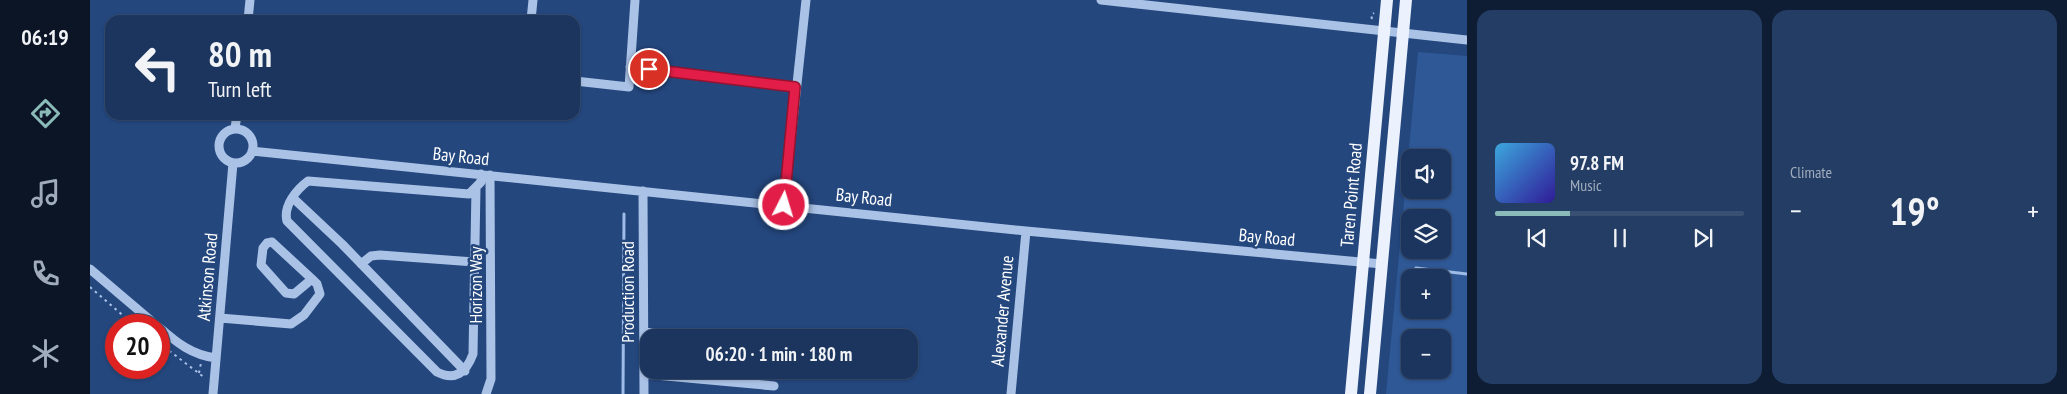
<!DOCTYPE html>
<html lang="en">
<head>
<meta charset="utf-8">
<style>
  :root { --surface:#1b355e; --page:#243d64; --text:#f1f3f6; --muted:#a0abbc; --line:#395073; --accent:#8bbbb9 }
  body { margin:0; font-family:"PT Sans Narrow",sans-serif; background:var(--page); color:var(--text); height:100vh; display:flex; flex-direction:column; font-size:19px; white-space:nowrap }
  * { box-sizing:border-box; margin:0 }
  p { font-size:16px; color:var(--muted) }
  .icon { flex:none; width:28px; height:28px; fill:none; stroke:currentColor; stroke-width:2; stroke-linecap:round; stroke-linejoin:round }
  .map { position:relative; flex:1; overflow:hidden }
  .sheet { display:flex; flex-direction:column; gap:10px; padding:10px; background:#0f1d34; width:600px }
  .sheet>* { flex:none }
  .guide { position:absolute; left:15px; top:15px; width:475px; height:105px; border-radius:15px; box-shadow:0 1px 4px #0004,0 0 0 1px var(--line); background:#1b355e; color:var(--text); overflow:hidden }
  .controls { position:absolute; left:1311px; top:149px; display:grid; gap:10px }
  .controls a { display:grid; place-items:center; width:50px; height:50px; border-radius:10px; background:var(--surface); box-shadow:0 1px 4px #0004,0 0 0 1px var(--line); font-size:25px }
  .speed { position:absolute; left:15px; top:314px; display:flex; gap:10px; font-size:25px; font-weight:700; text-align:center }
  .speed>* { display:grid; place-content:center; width:65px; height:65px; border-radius:50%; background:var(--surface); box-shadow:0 1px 4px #0004,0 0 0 1px var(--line); line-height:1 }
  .speed .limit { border:8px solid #d22; background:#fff; color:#111 }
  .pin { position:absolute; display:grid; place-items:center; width:42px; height:42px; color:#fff; margin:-21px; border:2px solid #fff; border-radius:50%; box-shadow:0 1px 5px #0007 }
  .me { position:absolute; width:55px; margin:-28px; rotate:5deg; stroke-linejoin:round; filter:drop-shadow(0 0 4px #0008) }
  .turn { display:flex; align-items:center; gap:18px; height:105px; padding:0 20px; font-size:22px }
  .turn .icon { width:65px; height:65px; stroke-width:2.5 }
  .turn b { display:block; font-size:35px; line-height:42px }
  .big { font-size:38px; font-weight:700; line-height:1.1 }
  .sheet .tile { flex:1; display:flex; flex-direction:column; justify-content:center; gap:8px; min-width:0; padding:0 18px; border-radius:15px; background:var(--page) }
  .song { display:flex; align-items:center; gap:15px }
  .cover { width:60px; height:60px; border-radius:8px; background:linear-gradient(135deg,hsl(200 70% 55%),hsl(250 70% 35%)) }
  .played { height:5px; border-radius:2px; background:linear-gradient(90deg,var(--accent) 30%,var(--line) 30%) }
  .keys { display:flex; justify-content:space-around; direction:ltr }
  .heat { display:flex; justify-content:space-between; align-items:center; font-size:28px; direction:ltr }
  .sheet .tiles { flex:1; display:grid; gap:10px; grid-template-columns:repeat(2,1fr) }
  .trip { position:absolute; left:550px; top:329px; width:278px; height:50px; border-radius:15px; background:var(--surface); box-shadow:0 1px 4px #0004,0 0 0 1px var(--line); font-weight:700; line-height:50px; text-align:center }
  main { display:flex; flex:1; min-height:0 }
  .menu { display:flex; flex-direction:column; width:90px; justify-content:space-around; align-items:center; background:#0b1526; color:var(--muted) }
  .menu .icon { width:35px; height:35px }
  .menu .on { color:var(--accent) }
  .menu b { font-size:22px; color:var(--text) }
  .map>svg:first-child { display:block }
  .green { fill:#2f5896; fill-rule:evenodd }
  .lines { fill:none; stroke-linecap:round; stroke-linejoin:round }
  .stream { stroke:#9ebce7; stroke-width:3 }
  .path { stroke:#aac2e6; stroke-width:2; stroke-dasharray:2.5 4; stroke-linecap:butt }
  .minor { stroke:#aac2e6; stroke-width:9 }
  .major { stroke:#ebf1fd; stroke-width:12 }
  .route-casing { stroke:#92132f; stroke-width:12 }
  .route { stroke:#e11d48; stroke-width:9 }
  .labels { text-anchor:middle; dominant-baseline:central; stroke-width:5; stroke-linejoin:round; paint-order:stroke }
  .street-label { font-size:18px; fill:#fff; stroke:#24477e }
</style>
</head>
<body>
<main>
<nav class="menu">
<b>06:19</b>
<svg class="icon on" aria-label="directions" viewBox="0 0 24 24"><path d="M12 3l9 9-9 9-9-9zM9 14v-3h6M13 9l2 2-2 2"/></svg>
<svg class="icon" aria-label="music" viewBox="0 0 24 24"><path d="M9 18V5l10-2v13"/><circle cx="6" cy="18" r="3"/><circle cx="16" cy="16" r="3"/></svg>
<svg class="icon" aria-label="phone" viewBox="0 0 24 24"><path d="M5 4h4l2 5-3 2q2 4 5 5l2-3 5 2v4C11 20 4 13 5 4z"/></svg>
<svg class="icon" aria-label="climate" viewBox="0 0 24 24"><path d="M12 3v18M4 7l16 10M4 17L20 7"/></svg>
</nav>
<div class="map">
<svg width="1377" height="394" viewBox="0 0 1377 394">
  <rect width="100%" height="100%" fill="#24477e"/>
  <path class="green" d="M1328 52 1377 56V394H1296ZM1320 158H1352V190H1320ZM1320 218H1352V250H1320ZM1320 278H1352V310H1320ZM1320 338H1352V370H1320Z"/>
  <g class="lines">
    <path class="stream" d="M1326 268 1377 274
      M533 394 534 214"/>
    <path class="path" d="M1282 19 1281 15 1284 13
      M0 287 44 325
      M69 343 115 378
      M109 373 111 363"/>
    <path class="minor" d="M1011 0 1377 40
      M158 20 160 0
      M441 20 443 0
      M540 67 705 87
      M485 81 539 87 545 0
      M145 128 147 115
      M129 146a17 17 0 1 1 34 0a17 17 0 1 1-34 0Z
      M162 151 936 231 1292 264
      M386 188 383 354C376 373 365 381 347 372L197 221C193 206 206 190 218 181L379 194 391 182V174
      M553 191 554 394
      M203 198 252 244 375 371
      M694 205 716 0
      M271 264 281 256 290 255 384 262
      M0 269 66 325
      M130 318 201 324 214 315 230 294 227 284 222 279 182 242 177 243 173 248 171 265 196 293 204 294 222 279
      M69 327C87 343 102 355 126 358
      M554 332 621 338
      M554 374 684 386
      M123 394 143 163
      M396 394 401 379 400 175
      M921 394 936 231"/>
    <path class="major" d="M1261 394 1297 0
      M1280 394 1316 0"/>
  </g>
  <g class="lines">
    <g class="route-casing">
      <path id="route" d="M559 69 705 87 694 205"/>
    </g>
    <use href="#route" class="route"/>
  </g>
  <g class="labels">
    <g class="street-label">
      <text transform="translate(371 156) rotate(6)">Bay Road</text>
      <text transform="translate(1261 195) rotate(-85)">Taren Point Road</text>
      <text transform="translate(774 197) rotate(6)">Bay Road</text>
      <text transform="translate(1177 237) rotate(5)">Bay Road</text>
      <text transform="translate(117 277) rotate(-85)">Atkinson Road</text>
      <text transform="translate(385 285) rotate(-90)">Horizon Way</text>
      <text transform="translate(537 292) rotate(-90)">Production Road</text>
      <text transform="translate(912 311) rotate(-85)">Alexander Avenue</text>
    </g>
  </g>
</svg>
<div class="controls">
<a><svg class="icon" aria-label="sound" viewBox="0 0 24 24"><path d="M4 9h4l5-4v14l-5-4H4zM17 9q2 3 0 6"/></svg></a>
<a><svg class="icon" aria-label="layers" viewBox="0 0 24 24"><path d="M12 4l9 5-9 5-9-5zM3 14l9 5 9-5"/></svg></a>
<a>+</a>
<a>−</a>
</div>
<div class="speed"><div class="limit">20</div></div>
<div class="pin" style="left:559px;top:69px;background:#d93025"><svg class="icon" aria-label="arrive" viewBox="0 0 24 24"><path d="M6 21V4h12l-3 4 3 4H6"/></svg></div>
<svg class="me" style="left:694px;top:205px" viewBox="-20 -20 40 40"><circle r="17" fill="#e11d48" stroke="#fff" stroke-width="3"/><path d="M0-11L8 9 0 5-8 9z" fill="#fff"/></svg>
<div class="trip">06:20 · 1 min · 180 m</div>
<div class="guide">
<div class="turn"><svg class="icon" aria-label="left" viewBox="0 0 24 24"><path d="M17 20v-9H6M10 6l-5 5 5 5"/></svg><div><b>80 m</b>Turn left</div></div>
</div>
</div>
<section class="sheet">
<div class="tiles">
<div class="tile">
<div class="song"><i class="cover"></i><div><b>97.8 FM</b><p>Music</p></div></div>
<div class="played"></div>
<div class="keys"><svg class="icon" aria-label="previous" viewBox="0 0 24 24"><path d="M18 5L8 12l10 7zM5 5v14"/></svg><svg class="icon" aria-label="pause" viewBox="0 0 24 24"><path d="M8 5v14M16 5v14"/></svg><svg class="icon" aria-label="next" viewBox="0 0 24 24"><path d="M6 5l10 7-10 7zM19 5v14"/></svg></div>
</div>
<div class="tile"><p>Climate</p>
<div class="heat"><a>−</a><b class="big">19°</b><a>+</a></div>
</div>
</div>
</section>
</main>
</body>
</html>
